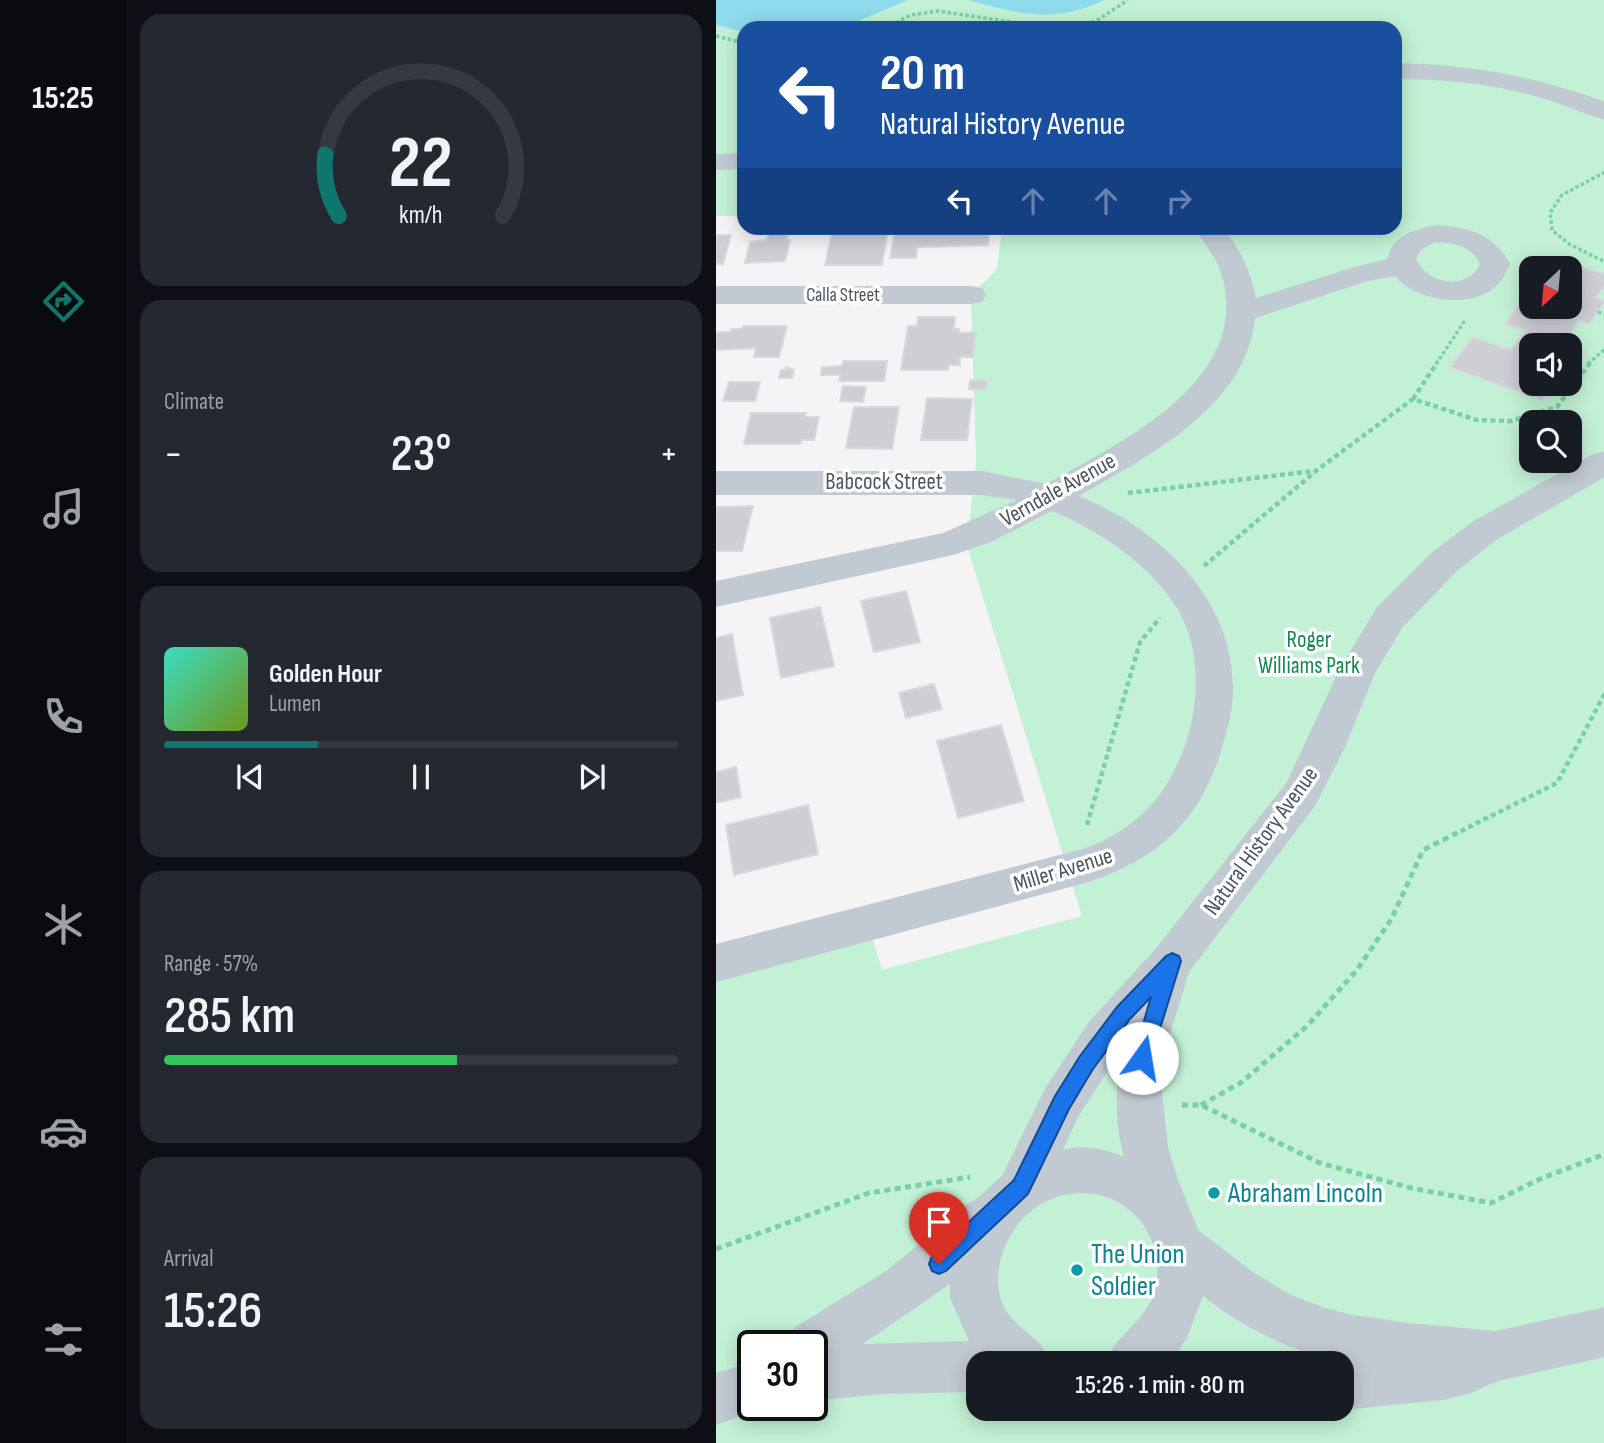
<!DOCTYPE html>
<html lang="en">
<head>
<meta charset="utf-8">
<style>
  :root { --surface:#171b24; --page:#242831; --text:#f1f3f6; --muted:#9ea1a6; --line:#363941; --accent:#0f766e }
  body { margin:0; font-family:"Sofia Sans Condensed",sans-serif; background:var(--page); color:var(--text); height:100vh; display:flex; flex-direction:column; font-size:26px; white-space:nowrap }
  * { box-sizing:border-box; margin:0 }
  p { font-size:23px; color:var(--muted) }
  .icon { flex:none; width:38px; height:38px; fill:none; stroke:currentColor; stroke-width:2; stroke-linecap:round; stroke-linejoin:round }
  .map { position:relative; flex:1; overflow:hidden }
  .side { display:flex; flex-direction:column; gap:14px; padding:14px; background:#0d0f14; width:590px }
  .side>* { flex:none }
  .guide { position:absolute; left:21px; top:21px; width:665px; height:214px; border-radius:21px; box-shadow:0 4px 18px #0003; background:#1a4fa0; color:#fff; overflow:hidden }
  .needle { width:46px; rotate:206deg }
  .fabs { position:absolute; left:803px; top:256px; display:grid; gap:14px }
  .fabs a { display:grid; place-items:center; width:63px; height:63px; border-radius:14px; background:var(--surface); box-shadow:0 4px 18px #0003; font-size:35px }
  .speed { position:absolute; left:21px; top:1330px; display:flex; gap:14px; font-size:35px; font-weight:700; text-align:center }
  .speed>* { display:grid; place-content:center; width:91px; height:91px; border-radius:50%; background:var(--surface); box-shadow:0 4px 18px #0003; line-height:1 }
  .speed .limit { border:4px solid #111; border-radius:10px; background:#fff; color:#111 }
  .pin { position:absolute; display:grid; place-items:center; width:60px; height:60px; color:#fff; margin:-72px -30px; border-radius:50% 50% 50% 0; rotate:-45deg; box-shadow:0 0 7px #0007 }
  .pin .icon { rotate:45deg }
  .me { position:absolute; width:77px; margin:-38px; rotate:13deg; stroke-linejoin:round; filter:drop-shadow(0 0 5px #0008) }
  .turn { display:flex; align-items:center; gap:24px; height:147px; padding:0 28px; font-size:32px }
  .turn .icon { width:91px; height:91px; stroke-width:2.5 }
  .turn b { display:block; font-size:49px; line-height:60px }
  .lanes { display:flex; align-items:center; height:66px; padding:0 28px; background:#0003; justify-content:center; gap:35px; direction:ltr }
  .lanes .off { opacity:.35 }
  .big { font-size:52px; font-weight:600; line-height:1.1 }
  .side .widget { flex:1; display:flex; flex-direction:column; justify-content:center; gap:10px; min-width:0; padding:0 24px; border-radius:21px; background:var(--page) }
  .side .dial { align-items:center; gap:0 }
  .dial svg { height:182px; overflow:visible; fill:none; stroke:var(--line); stroke-width:7; stroke-linecap:round; text-anchor:middle }
  .dial text { fill:var(--text); stroke:none }
  .song { display:flex; align-items:center; gap:21px }
  .cover { width:84px; height:84px; border-radius:10px; background:linear-gradient(135deg,hsl(170 70% 55%),hsl(80 70% 35%)) }
  .played { height:7px; border-radius:4px; background:linear-gradient(90deg,var(--accent) 30%,var(--line) 30%) }
  .keys { display:flex; justify-content:space-around; direction:ltr }
  .heat { display:flex; justify-content:space-between; align-items:center; font-size:38px; direction:ltr }
  .charge { height:10px; border-radius:5px; background:linear-gradient(90deg,#34c759 57%,var(--line) 0) }
  .trip { position:absolute; left:250px; top:1351px; width:388px; height:70px; border-radius:21px; background:var(--surface); box-shadow:0 4px 18px #0003; font-weight:600; line-height:70px; text-align:center }
  main { display:flex; flex:1; min-height:0 }
  .tabs { display:flex; flex-direction:column; width:126px; justify-content:space-around; align-items:center; background:#090b0e; color:var(--muted) }
  .tabs .icon { width:49px; height:49px }
  .tabs .on { color:var(--accent) }
  .tabs b { font-size:32px; color:var(--text) }
  .map>svg:first-child { display:block }
  .green { fill:#c3f1d5; fill-rule:evenodd }
  .water { fill:#90daee }
  .building { fill:#cdcfd5; stroke:#d7d9de; stroke-width:2 }
  .lines { fill:none; stroke-linecap:round; stroke-linejoin:round }
  .path-far2 { stroke:#7ad0a6; stroke-width:3.5; stroke-dasharray:3.5 2.5; stroke-linecap:butt }
  .path-far1 { stroke:#7ad0a6; stroke-width:4.5; stroke-dasharray:5 3.5; stroke-linecap:butt }
  .path { stroke:#7ad0a6; stroke-width:5; stroke-dasharray:6 4.5; stroke-linecap:butt }
  .minor { fill:#c1cad2; fill-rule:evenodd }
  .route { fill:#1a73e8; stroke:#114b97; stroke-width:2 }
  .culture-dot { fill:#0f9aa8; stroke:#fff; stroke-width:2.5 }
  .labels { text-anchor:middle; dominant-baseline:central; stroke-width:7; stroke-linejoin:round; paint-order:stroke }
  .far-street-label { font-size:19px; fill:#4a5661; stroke:#fff }
  .street-label { font-size:23px; fill:#4a5661; stroke:#fff }
  .park-label { font-size:23px; fill:#17864f; stroke:#fff }
  .near-culture-label { font-size:28px; fill:#0d838f; stroke:#fff; text-anchor:start }
</style>
</head>
<body>
<main>
<nav class="tabs">
<b>15:25</b>
<svg class="icon on" aria-label="directions" viewBox="0 0 24 24"><path d="M12 3l9 9-9 9-9-9zM9 14v-3h6M13 9l2 2-2 2"/></svg>
<svg class="icon" aria-label="music" viewBox="0 0 24 24"><path d="M9 18V5l10-2v13"/><circle cx="6" cy="18" r="3"/><circle cx="16" cy="16" r="3"/></svg>
<svg class="icon" aria-label="phone" viewBox="0 0 24 24"><path d="M5 4h4l2 5-3 2q2 4 5 5l2-3 5 2v4C11 20 4 13 5 4z"/></svg>
<svg class="icon" aria-label="climate" viewBox="0 0 24 24"><path d="M12 3v18M4 7l16 10M4 17L20 7"/></svg>
<svg class="icon" aria-label="car" viewBox="0 0 24 24"><path d="M5 17H2v-5l4-1 3-4h7l3 4 3 1v5h-3M9 17h6M6 11h13"/><circle cx="7" cy="17" r="2"/><circle cx="17" cy="17" r="2"/></svg>
<svg class="icon" aria-label="filters" viewBox="0 0 24 24"><path d="M4 7h16M4 17h16"/><circle cx="9" cy="7" r="2"/><circle cx="15" cy="17" r="2"/></svg>
</nav>
<section class="side">
<div class="widget dial"><svg viewBox="0 0 100 80">
<path d="M14 69A42 42 0 1 1 86 69"/>
<path d="M14 69A42 42 0 0 1 8 42" stroke="#0f766e"/>
<text x="50" y="56" font-size="32" font-weight="700">22</text>
<text x="50" y="72" font-size="11">km/h</text>
</svg></div>
<div class="widget"><p>Climate</p>
<div class="heat"><a>−</a><b class="big">23°</b><a>+</a></div>
</div>
<div class="widget">
<div class="song"><i class="cover"></i><div><b>Golden Hour</b><p>Lumen</p></div></div>
<div class="played"></div>
<div class="keys"><svg class="icon" aria-label="previous" viewBox="0 0 24 24"><path d="M18 5L8 12l10 7zM5 5v14"/></svg><svg class="icon" aria-label="pause" viewBox="0 0 24 24"><path d="M8 5v14M16 5v14"/></svg><svg class="icon" aria-label="next" viewBox="0 0 24 24"><path d="M6 5l10 7-10 7zM19 5v14"/></svg></div>
</div>
<div class="widget"><p>Range · 57%</p><b class="big">285 km</b><div class="charge"></div></div>
<div class="widget"><p>Arrival</p><b class="big">15:26</b></div>
</section>
<div class="map">
<svg width="889" height="1443" viewBox="0 0 889 1443">
  <rect width="100%" height="100%" fill="#f5f3f3"/>
  <path class="green" d="M0 0H888V1443H0V951L150 917 166 970 366 916 251 546 260 462 255 295 281 269 286 228H679V28H28V216H0ZM816 268H854V306H816ZM816 345H854V383H816ZM816 422H854V460H816ZM37 1346H96V1405H37ZM262 1363H626V1409H262Z"/>
  <path class="water" d="M0 0H192L126 28H28V32L0 25Z
    M252 0H388C338 24 303 14 252 0Z"/>
  <path class="building" d="M117 228H172L166 265H109Z
    M184 228H274L272 245 201 247 200 258H174L179 232H183Z
    M53 233H72L70 240H74L69 261 29 263 34 242 51 240Z
    M0 235H15L7 264H0Z
    M839 258 889 274V286L880 297 889 302 873 324 863 320 847 344 839 341 836 345H816V383H838L826 400 734 367 757 337 795 350 809 331 789 324 816 288V306H854V268H831Z
    M202 317H239L238 329H243V333L260 332 257 357H244V365H233L232 370H185L192 326H201Z
    M27 326H71L63 357H38L40 348 0 350V332H14L15 329H26Z
    M127 361H171L168 381H123L124 375H105L106 367 126 366Z
    M70 367 78 370 76 378H63L65 370H69Z
    M254 380 271 381 270 390 253 389Z
    M13 382H44L39 401H7Z
    M127 386 150 387 147 402 124 401Z
    M211 398 256 399 251 440H205Z
    M138 407H183L176 449 130 448Z
    M35 413H90L89 417H103L98 440H85L84 444H28Z
    M37 506 26 551H0V507Z
    M190 591 204 642 158 652 145 601Z
    M104 607 118 666 65 678 54 618Z
    M16 634 27 695 0 701V638Z
    M218 684 226 709 190 718 183 693Z
    M285 725 308 801 242 818 221 741Z
    M20 767 25 797 0 803V772Z
    M92 805 102 854 18 875 10 825Z"/>
  <g class="lines">
    <path class="path-far2" d="M169 28 195 15 222 11 336 28
      M352 28 380 21 412 0
      M0 36 28 43
      M889 172 846 195 834 213 836 230 853 244 889 262
      M882 312 889 314
      M720 364 750 319
      M872 364 889 349"/>
    <path class="path-far1" d="M697 399 721 363
      M412 493 598 471
      M488 566 601 470 697 399 761 420 795 421 841 407 874 363
      M371 825 424 642 444 618
      M737 835 841 783 889 693"/>
    <path class="path" d="M466 1105H485L604 1163 695 1188 775 1203 824 1179 889 1154
      M485 1105 526 1082 591 1026 641 970 676 918 707 850 741 833
      M0 1249 153 1193 254 1177"/>
    <path class="minor" d="M679 63C751 64 821 76 889 102V120C867 114 847 104 826 98 778 84 729 79 679 79Z
      M28 153V169L0 170V154Z
      M722 225C753 227 779 235 794 264 791 270 788 278 783 283 758 311 701 302 679 276L652 281 539 318C530 408 432 456 363 496 444 529 519 599 517 692 517 713 510 734 504 754 482 824 440 859 373 882L0 982V944L370 848C395 839 418 824 436 804 479 755 496 666 461 608 433 564 384 531 336 511L275 542 237 555 0 607V581L227 533 301 500 266 495H0V471H266L330 484C403 443 539 380 505 273 500 256 487 243 479 228H507C525 250 534 270 540 298L635 268 671 259C677 235 699 229 722 225ZM717 243C735 241 756 246 764 264 751 292 711 284 700 259L705 250Z
      M0 286H255L266 288 270 295 266 302 255 304H0Z
      M889 451V477L780 540 741 571 687 627 659 673 629 747 599 806 473 972 454 1034 446 1091 452 1147 461 1177 482 1230 537 1272 573 1294 609 1308 637 1315 693 1323 780 1331 889 1307V1357L782 1381 755 1393 727 1400 626 1410 624 1409H626V1363H614L619 1361C571 1349 526 1327 487 1296L471 1338 453 1363H389C401 1331 436 1319 441 1281 447 1230 406 1186 354 1194 307 1200 274 1251 284 1296 290 1320 309 1328 324 1344 328 1349 330 1357 332 1363H262V1392L167 1394 96 1401V1346H71L78 1328 170 1271 254 1202C267 1197 274 1184 286 1176L330 1087 373 1022 441 947 571 782 623 670 661 607 715 553 756 522 877 454ZM406 1049C399 1084 398 1121 408 1157 390 1149 366 1144 347 1150L362 1117ZM234 1284V1298L253 1341 147 1344Z
      M37 1362V1405L55 1406 0 1425V1373Z"/>
  </g>
  <path class="route" d="M456 953 463 956 465 961 433 1064 426 1067 420 1064 417 1058 435 997 414 1019 377 1069 353 1109 312 1194 230 1271 223 1274 216 1271 213 1264 216 1256 298 1180 339 1096 364 1056 401 1007 450 956Z"/>
  <g class="culture-dot">
    <circle cx="498" cy="1193" r="7"/>
    <circle cx="361" cy="1270" r="7"/>
  </g>
  <g class="labels">
    <g class="far-street-label">
      <text x="127" y="295">Calla Street</text>
    </g>
    <g class="street-label">
      <text x="168" y="482">Babcock Street</text>
      <text transform="translate(342 490) rotate(-29)">Verndale Avenue</text>
      <text transform="translate(545 841) rotate(-54)">Natural History Avenue</text>
      <text transform="translate(347 870) rotate(-17)">Miller Avenue</text>
    </g>
    <g class="park-label">
      <text x="593" y="640">Roger<tspan x="593" dy="26">Williams Park</tspan></text>
    </g>
    <g class="near-culture-label">
      <text x="512" y="1193">Abraham Lincoln</text>
      <text x="375" y="1254">The Union<tspan x="375" dy="32">Soldier</tspan></text>
    </g>
  </g>
</svg>
<div class="fabs">
<a><svg class="needle" viewBox="-14 -14 28 28"><path d="M0-13l5 13h-10z" fill="#e53935"/><path d="M0 13l5-13h-10z" fill="#9ea1a6"/></svg></a>
<a><svg class="icon" aria-label="sound" viewBox="0 0 24 24"><path d="M4 9h4l5-4v14l-5-4H4zM17 9q2 3 0 6"/></svg></a>
<a><svg class="icon" aria-label="search" viewBox="0 0 24 24"><circle cx="10" cy="10" r="6"/><path d="M15 15l6 6"/></svg></a>
</div>
<div class="speed"><div class="limit">30</div></div>
<div class="pin" style="left:223px;top:1264px;background:#d93025"><svg class="icon" aria-label="arrive" viewBox="0 0 24 24"><path d="M6 21V4h12l-3 4 3 4H6"/></svg></div>
<svg class="me" style="left:426px;top:1058px" viewBox="-20 -20 40 40"><circle r="19" fill="#fff"/><path d="M0-13L10 11 0 6-10 11z" fill="#1a73e8"/></svg>
<div class="trip">15:26 · 1 min · 80 m</div>
<div class="guide">
<div class="turn"><svg class="icon" aria-label="left" viewBox="0 0 24 24"><path d="M17 20v-9H6M10 6l-5 5 5 5"/></svg><div><b>20 m</b>Natural History Avenue</div></div>
<div class="lanes"><svg class="icon" aria-label="left" viewBox="0 0 24 24"><path d="M17 20v-9H6M10 6l-5 5 5 5"/></svg><svg class="icon off" aria-label="ahead" viewBox="0 0 24 24"><path d="M12 20V5M6 11l6-6 6 6"/></svg><svg class="icon off" aria-label="ahead" viewBox="0 0 24 24"><path d="M12 20V5M6 11l6-6 6 6"/></svg><svg class="icon off" aria-label="right" viewBox="0 0 24 24"><path d="M7 20v-9h11M14 6l5 5-5 5"/></svg></div>
</div>
</div>
</main>
</body>
</html>
